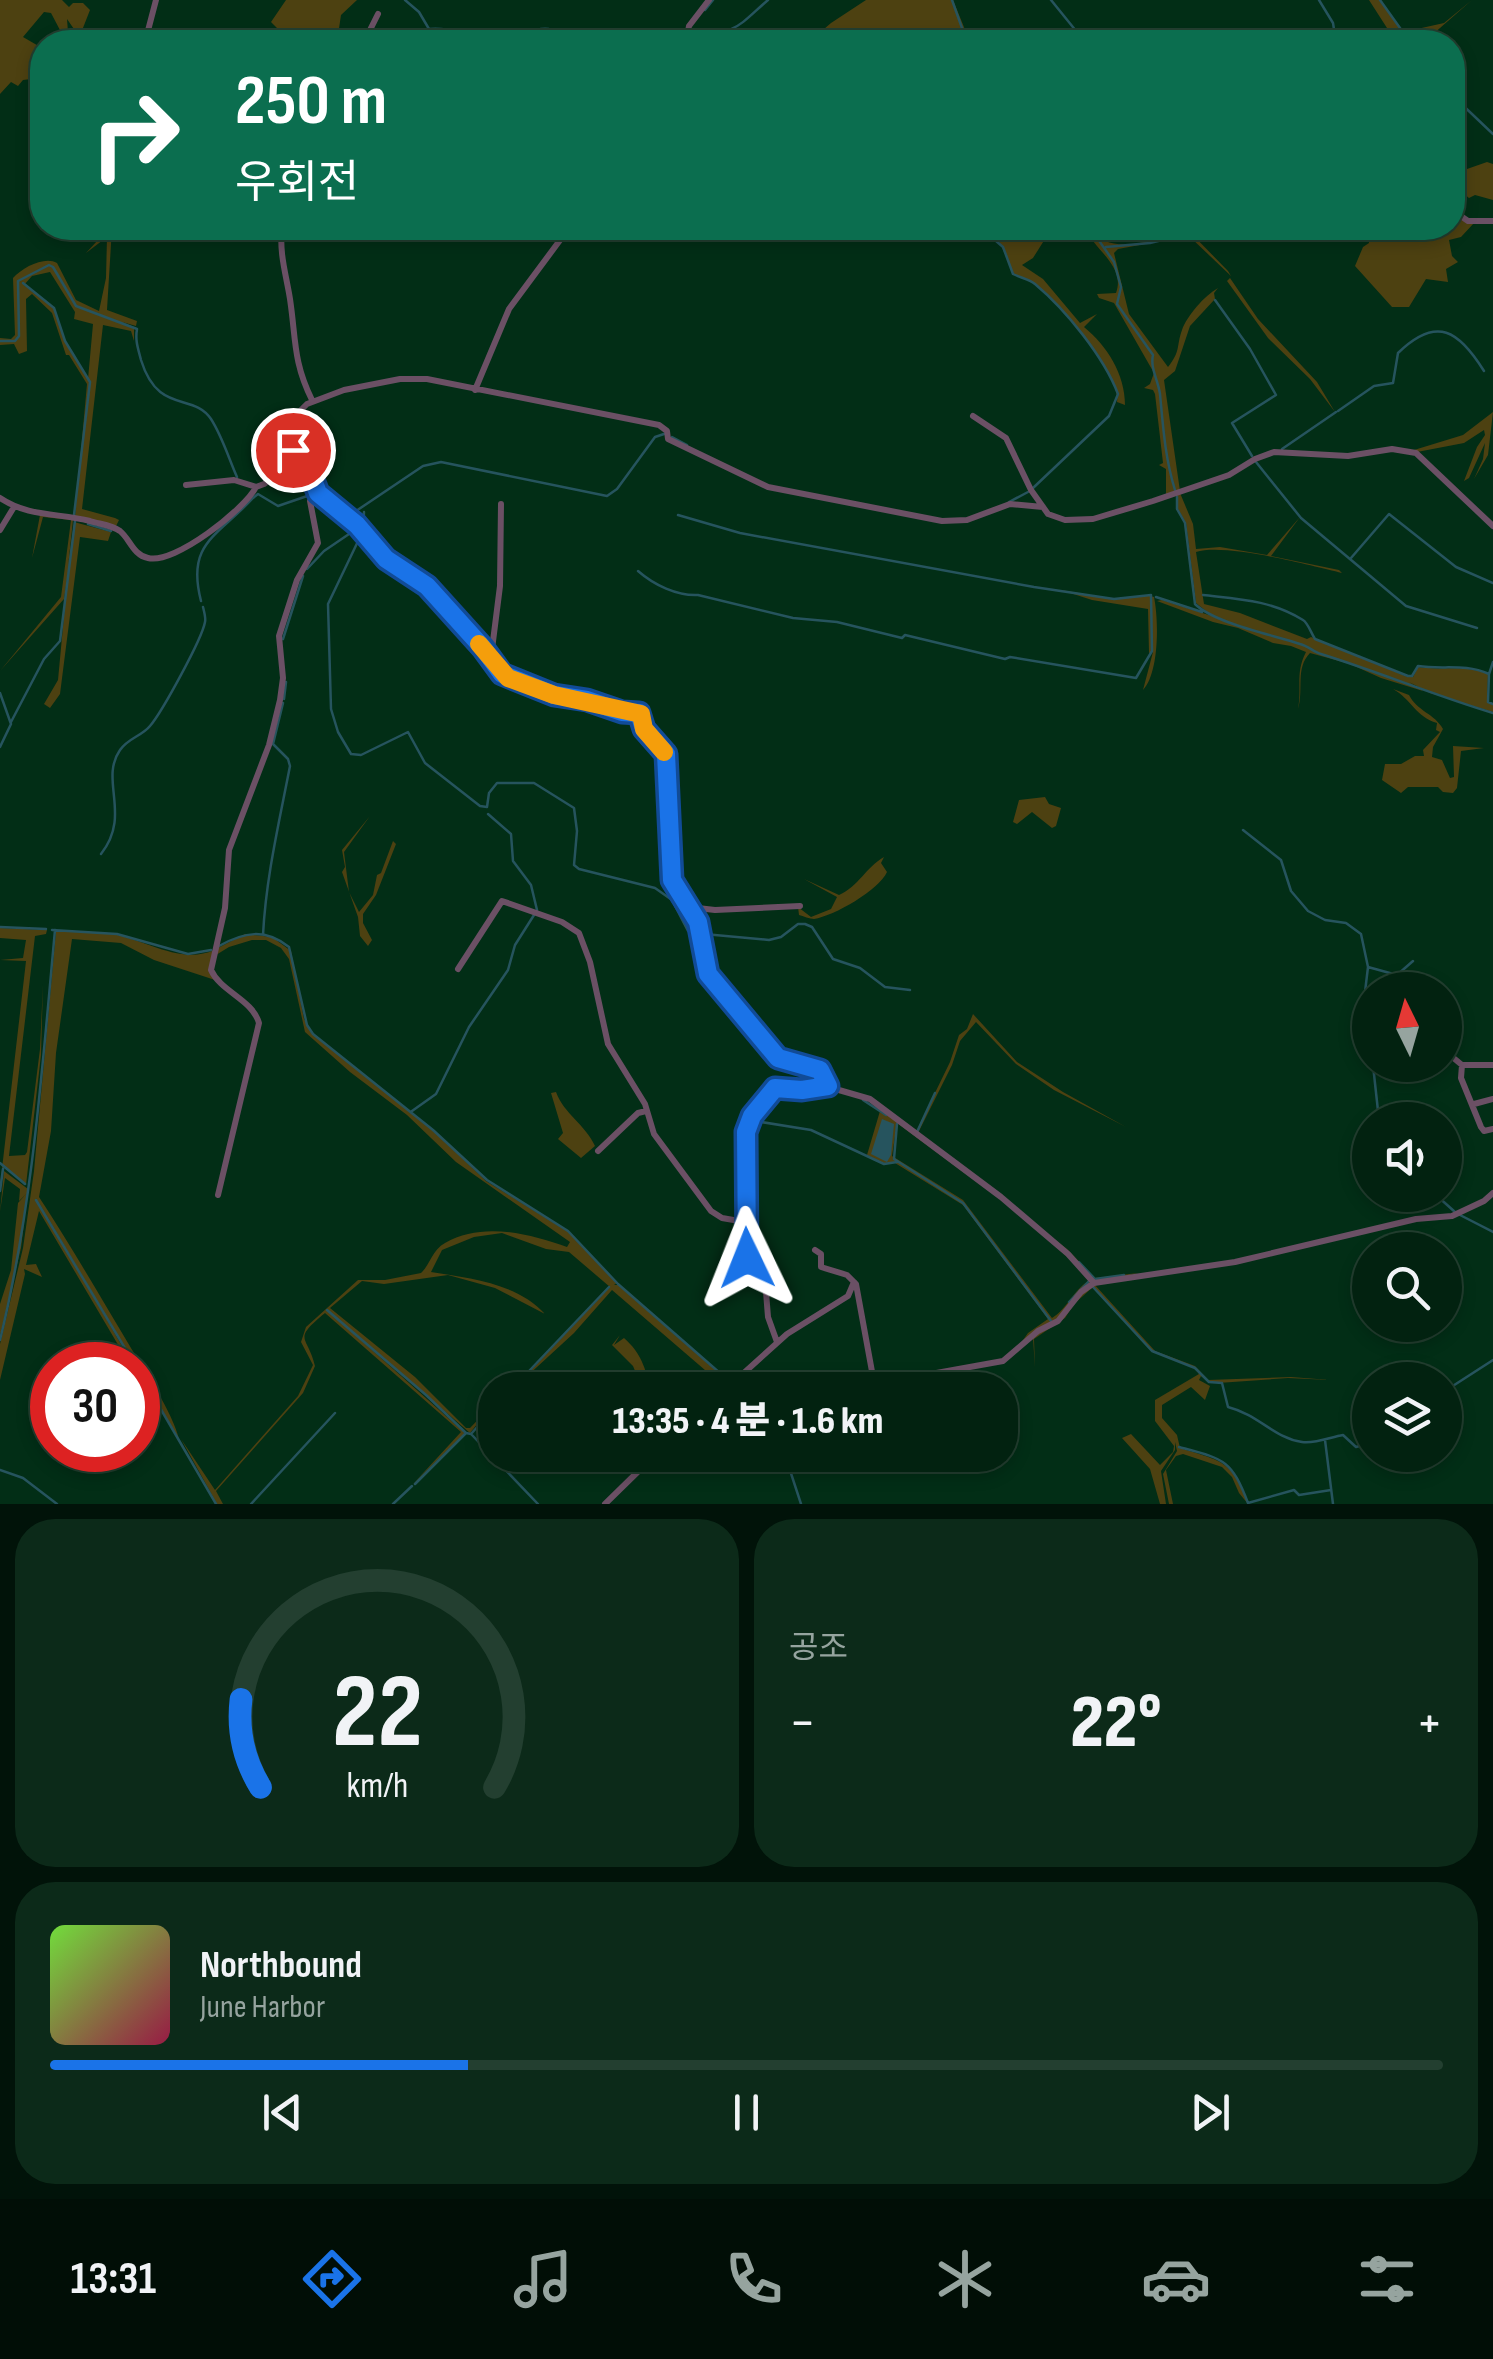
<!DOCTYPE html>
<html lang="ko">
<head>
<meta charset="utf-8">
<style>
  :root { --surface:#022210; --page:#0c2a19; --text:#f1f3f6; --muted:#96a49f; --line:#233f30; --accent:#1a73e8 }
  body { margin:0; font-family:"Sofia Sans Condensed","Noto Sans KR",sans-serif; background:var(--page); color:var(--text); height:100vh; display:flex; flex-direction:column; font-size:38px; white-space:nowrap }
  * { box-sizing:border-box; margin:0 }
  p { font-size:32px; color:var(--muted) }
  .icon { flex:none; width:55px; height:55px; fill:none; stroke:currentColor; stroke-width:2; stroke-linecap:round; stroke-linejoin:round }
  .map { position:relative; height:1504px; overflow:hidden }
  .details { display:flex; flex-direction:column; gap:15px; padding:15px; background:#011309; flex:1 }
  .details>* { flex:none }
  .top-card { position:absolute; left:30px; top:30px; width:1435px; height:210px; border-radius:40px; box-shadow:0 5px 15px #0003,0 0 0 2px var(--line); background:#0b6e4f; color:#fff; overflow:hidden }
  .needle { width:65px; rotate:355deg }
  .tools { position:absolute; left:1352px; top:972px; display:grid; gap:20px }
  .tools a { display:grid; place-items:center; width:110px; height:110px; border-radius:50%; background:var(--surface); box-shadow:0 5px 15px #0003,0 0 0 2px var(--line); font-size:50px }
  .speed { position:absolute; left:30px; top:1342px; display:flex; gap:20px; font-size:50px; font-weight:700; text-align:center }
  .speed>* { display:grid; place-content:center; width:130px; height:130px; border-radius:50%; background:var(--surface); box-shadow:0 5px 15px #0003,0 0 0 2px var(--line); line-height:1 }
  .speed .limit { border:15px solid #d22; background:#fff; color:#111 }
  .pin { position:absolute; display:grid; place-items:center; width:85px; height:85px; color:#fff; margin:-42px; border:5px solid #fff; border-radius:50%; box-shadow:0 2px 10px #0007 }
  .me { position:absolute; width:110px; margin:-55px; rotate:358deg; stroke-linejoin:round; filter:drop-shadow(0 0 8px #0008) }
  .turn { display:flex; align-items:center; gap:35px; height:210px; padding:0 40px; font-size:45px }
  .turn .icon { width:130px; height:130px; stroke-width:2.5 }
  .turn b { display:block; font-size:70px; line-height:85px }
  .big { font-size:75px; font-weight:800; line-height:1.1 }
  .details .widget { flex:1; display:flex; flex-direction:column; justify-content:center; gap:15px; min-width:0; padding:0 35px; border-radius:40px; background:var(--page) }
  .details .dial { align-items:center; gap:0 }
  .dial svg { height:260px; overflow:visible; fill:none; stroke:var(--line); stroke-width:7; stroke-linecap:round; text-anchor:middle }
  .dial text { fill:var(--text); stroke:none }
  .song { display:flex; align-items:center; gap:30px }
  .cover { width:120px; height:120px; border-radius:15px; background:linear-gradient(135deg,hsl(100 70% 55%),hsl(340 70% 35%)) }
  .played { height:10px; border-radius:5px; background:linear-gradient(90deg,var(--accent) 30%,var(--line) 30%) }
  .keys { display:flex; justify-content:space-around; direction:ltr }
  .heat { display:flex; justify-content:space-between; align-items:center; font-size:55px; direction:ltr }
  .details .tiles { flex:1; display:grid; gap:15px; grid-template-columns:1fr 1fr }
  .widget:last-child { grid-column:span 2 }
  .trip { position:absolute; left:478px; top:1372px; width:540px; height:100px; border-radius:40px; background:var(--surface); box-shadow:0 5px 15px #0003,0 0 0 2px var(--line); font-weight:800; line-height:100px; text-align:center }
  .menu { display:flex; height:160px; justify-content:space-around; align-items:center; background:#010e06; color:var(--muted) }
  .menu .icon { width:70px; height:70px }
  .menu .current { color:var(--accent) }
  .menu b { font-size:45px; color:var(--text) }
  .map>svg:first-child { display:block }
  .green { fill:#4d4111; fill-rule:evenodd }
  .water { fill:#26545e }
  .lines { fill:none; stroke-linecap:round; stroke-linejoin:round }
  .stream { stroke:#26545e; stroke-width:2.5 }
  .street { stroke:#6b5065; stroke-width:6 }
  .route-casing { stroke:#114b97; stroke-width:25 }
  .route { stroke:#1a73e8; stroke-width:18 }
  .slow { stroke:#f59e0b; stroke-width:18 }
</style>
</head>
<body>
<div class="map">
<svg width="1493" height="1504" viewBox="0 0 1493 1504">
  <rect width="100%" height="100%" fill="#022e16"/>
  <path class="green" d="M0 0H62L69 7 73 3H83L90 10 81 33 76 32 67 19 68 32 74 39 72 42 61 32 51 13 44 12 23 37 42 48V83L39 74H32L31 79 23 80 18 86 11 82 0 94Z
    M286 0H357L341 15 337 42H279L280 31 271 22Z
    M866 0H953L970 42H809L831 23Z
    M1369 0H1379L1402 29H1417L1444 23 1472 0 1424 42H1396Z
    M1487 162 1493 164V200L1475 195 1469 198 1457 188 1467 169Z
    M1453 211 1474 223 1461 237 1449 240 1452 256 1458 262 1446 269 1448 282 1426 279 1409 307H1392L1355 266 1363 247 1369 243 1368 228H1452Z
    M109 228H112L107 310 137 321 136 326 122 322 134 327V341L131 331 103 325 82 509 115 518 119 520 116 526 75 516 87 384 69 355H66L52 313 32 294 26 299 27 351 19 354 14 344 0 345V338L11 339 15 335 13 278C23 267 45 256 57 263L76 300 99 311 106 278 107 237 86 253ZM50 272 75 312 74 319 93 324 88 379 65 341 54 308 24 285 32 276Z
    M982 228H1072L1045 239 1033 258 1022 265 1043 279 1080 323 1097 314 1084 327C1107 346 1125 374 1125 405L1117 402C1121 373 1058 303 1035 284 1029 278 1021 278 1014 274L999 241Z
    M1085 228H1091C1109 259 1160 238 1187 229L1228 271 1231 276 1189 236 1118 249 1114 253 1129 314 1168 367C1181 351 1176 347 1182 330 1187 316 1204 296 1218 288L1214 293 1215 299 1190 326 1175 371 1164 380 1180 491 1176 492 1170 470 1175 493 1166 494V469L1159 465 1163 463 1155 394 1153 390 1144 388 1150 384 1154 373 1114 303 1099 298 1097 294 1116 293C1126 266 1094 250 1085 228Z
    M1230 278 1258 319 1317 382 1335 412 1310 379 1268 338 1227 281Z
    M1493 412 1488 455 1474 479 1483 459 1485 443 1469 478 1464 481 1477 447 1485 435 1484 430 1464 443 1417 452 1414 450 1463 435Z
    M1180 493 1193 524 1196 549 1220 547 1267 555 1300 517 1271 556 1339 570 1342 573C1309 565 1226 543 1196 552L1204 604 1240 613 1307 639 1311 637 1408 677H1413L1418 667C1443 671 1463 664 1488 674L1487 702 1493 705V712L1430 693 1409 682 1423 691 1381 678 1350 664 1310 653C1295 668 1304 690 1298 709 1302 688 1295 673 1306 652L1291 646 1273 643 1238 628 1213 622 1157 601 1162 600 1212 616 1196 603 1186 523 1178 509 1177 494Z
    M40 515 77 518 113 528 73 520 68 567 74 522 111 532 108 541 80 537 60 694 50 708 44 704 58 680 68 573 64 599 0 671 61 597 71 520 43 517 32 558Z
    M1061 590 1114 599 1147 595 1154 597C1159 621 1159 673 1143 690L1153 652 1149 653 1148 609 1092 600Z
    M1393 689 1409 695C1417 711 1435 714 1443 729L1433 747 1432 757 1442 760 1450 778 1454 777 1453 746 1484 748 1461 751 1457 788 1453 793 1443 792 1438 787H1408L1401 793 1382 780 1385 764H1401L1415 756H1424L1423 750 1440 732 1436 730 1437 723C1416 717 1411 699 1393 689Z
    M1045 797 1049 804 1061 808 1056 826 1052 828 1032 812 1017 824 1013 822 1019 800Z
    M370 816 344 852 349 892 359 912 373 895 377 875 381 873 393 841 396 844 376 895 363 914V923L372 940 368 946 360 936 358 917 342 872 345 867 342 850Z
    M884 857 881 863 887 872C879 890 834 916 814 919 810 919 803 916 799 915L798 907 811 917 831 909 837 897 804 879 839 895C859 886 866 867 884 857Z
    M0 928 47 930 46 934 35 936 9 1156 25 1155 27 1152 40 1049 43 984 41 1055 26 1185 3 1167 0 1186 26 961 0 960 23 958 26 940 0 938Z
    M56 931C75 932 94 931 113 934 145 940 182 965 214 950L211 959 215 980 154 960 121 943 72 939 56 1053 51 1131 39 1197C70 1244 98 1293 128 1343 143 1368 173 1413 179 1439L35 1196 133 1365H130L39 1211 26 1265 36 1264 42 1277 24 1269 25 1274 0 1380V1344L23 1248 34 1171Z
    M245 934 272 937 291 951 304 1019 313 1034 433 1130 486 1181 567 1231 617 1283 614 1285H618L729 1382 722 1390 720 1383 612 1290 574 1333 512 1390 610 1287 569 1252 546 1249 502 1233 474 1237 442 1250 431 1272C469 1278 517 1283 545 1314L495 1288 448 1275 384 1284 362 1281 330 1308 415 1377 466 1428H470L495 1402 470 1433 326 1309 465 1433 413 1484 461 1432 325 1313C291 1341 308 1335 315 1366L303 1393 216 1491 223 1504H217L181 1439 215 1490 298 1396 313 1365 301 1342 306 1327 358 1280H385L421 1273C430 1265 432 1250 445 1243 483 1221 529 1234 567 1247L570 1242 456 1162 407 1115 350 1072 305 1032 289 959 281 948 266 940H252L229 947 216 955V949Z
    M973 1014 1017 1062 1063 1092 1126 1127 1054 1090 1016 1064 976 1022 960 1041 952 1065 918 1133 1067 1249 1095 1278 1138 1273 1094 1284 1155 1351 1195 1366 1208 1380 1291 1377 1330 1380 1288 1378 1218 1383 1209 1382 1201 1376 1199 1380 1210 1386 1205 1400 1191 1387 1162 1405V1418L1177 1435 1180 1448C1223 1462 1231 1459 1248 1504L1239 1493 1232 1477 1222 1467 1183 1454 1176 1456 1166 1470 1173 1504H1169L1163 1474 1177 1451 1175 1442V1450L1161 1471 1166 1504H1160L1150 1469 1122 1438 1131 1434 1160 1465 1173 1452 1174 1446 1155 1421V1400L1199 1374 1195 1368 1152 1351 1093 1287 1074 1304 1065 1318 1034 1339 1035 1368 1033 1338 1021 1343 1028 1333 1048 1319 963 1205 895 1163H884L867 1155 880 1111 863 1100 916 1132 950 1062 959 1035 967 1029ZM897 1123 1013 1209 1089 1276 1090 1280C1073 1290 1068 1308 1052 1318L963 1200 892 1156Z
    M556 1092C564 1114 585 1124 595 1146L581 1158 558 1139 563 1133 551 1093Z
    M4 1171 28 1189 21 1248 0 1336V1304L11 1270 18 1203 26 1194 19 1201 20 1189 5 1178 0 1212Z
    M620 1335 614 1345 624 1338C642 1354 645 1368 651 1390H643L633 1366 612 1345Z"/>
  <path class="water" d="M882 1119 894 1124 891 1155 887 1162 871 1154Z"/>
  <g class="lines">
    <path class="stream" d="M405 0 419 12 429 29C454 26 479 42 505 39 521 38 533 27 549 29 555 29 564 34 571 35 587 38 602 30 615 42
      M952 0 967 42
      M1051 0 1085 42
      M1319 0 1333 23 1336 42
      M1380 0 1410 42
      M705 10 713 0
      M695 31C735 37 740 24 768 0
      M652 42 684 34
      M1452 95 1493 134
      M981 228 1003 247 1013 274C1021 278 1029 279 1035 284 1066 310 1104 357 1118 394L1109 416 1033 488
      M1090 228 1114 262 1121 287 1117 304 1153 355C1150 368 1158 380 1160 394 1163 426 1165 458 1175 490
      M1265 228H1273
      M1106 247 1150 243 1183 235
      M23 283 54 308 65 341 90 382 74 515
      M1215 300 1250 349 1276 395 1232 423 1252 456
      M0 341H15L19 336 18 281 49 265 53 267 76 306 137 329C135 341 138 348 141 360 158 415 193 392 211 419 222 436 229 459 237 477
      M1338 411 1374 386 1393 383 1398 353C1437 315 1459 331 1484 371
      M672 437 687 445
      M1282 449 1336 412
      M1256 462 1301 518 1406 606 1477 628
      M319 491 344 508 356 511 423 466 441 462 607 496 617 489 655 437 664 434
      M1177 497V509L1185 523 1195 604C1214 623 1273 635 1300 644 1308 646 1314 652 1321 654 1379 672 1436 696 1493 713
      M1009 502 1028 492
      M88 524 111 531
      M363 531 364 512
      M361 535 328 604 331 709 338 732 351 754 361 755 408 732 425 763 480 806 487 807 489 793 497 783H534L574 808 577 831 574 865 579 869 655 888 672 900 688 931 696 933
      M1351 558 1389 514 1456 567 1493 583
      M307 569 324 551 352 532
      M638 571C654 585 677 596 698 595L793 618 837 622 902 638 905 635 1005 659 1010 657 1136 678 1152 651 1151 595 1114 599 1034 587 740 533 678 515
      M1203 595C1238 599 1271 600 1303 620 1308 623 1311 633 1315 639L1408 676H1412L1418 666C1443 670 1464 663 1489 674L1488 702 1493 704
      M1156 597 1202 612
      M201 601C186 543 217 537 253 498L258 494 278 506 310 495
      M283 639 303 576
      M1489 674 1493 662
      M0 693 11 724 0 747
      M284 699 286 682
      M11 722 44 659 60 641 75 521
      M488 814 511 834 513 861 531 885 537 910
      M1243 830 1281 860 1291 891 1308 911 1325 920 1346 923 1361 934 1368 967
      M101 854C132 815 99 780 120 750 128 738 142 736 150 726 162 712 202 639 205 622 206 618 204 611 203 607
      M0 927 46 929
      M52 930 117 934 188 954 211 950
      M704 934 769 940 781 937 798 924H805L812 927 833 959 860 968 885 987 910 990
      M263 935C266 877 279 823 290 766L288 759 273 744 283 703
      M219 946C244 932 265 928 289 947L307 1025 313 1034 433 1130 487 1180 568 1231 618 1284 729 1381
      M1368 1036 1365 992 1368 967 1397 975 1413 961
      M1368 1039 1370 1045
      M1373 1065 1379 1120
      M863 1100 886 1115
      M412 1111 436 1094 469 1027 508 970 515 945 534 915
      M755 1121 811 1130 884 1164 897 1162
      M897 1124 894 1159 963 1203 1051 1321
      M917 1132 935 1093
      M0 1163 25 1184
      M0 1191 3 1169
      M1436 1195 1455 1212
      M36 1200 135 1365
      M1460 1215 1493 1232
      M1079 1262 1095 1279 1124 1275
      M1093 1287 1152 1351 1195 1368 1209 1382 1222 1383 1228 1407C1259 1415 1274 1438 1302 1442 1315 1444 1331 1437 1343 1435L1356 1447 1370 1443
      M1069 1302 1090 1280
      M327 1310 426 1395 466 1433
      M0 1340C33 1205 42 1069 55 930
      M138 1370 216 1504
      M511 1390 609 1287
      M1445 1391 1493 1360
      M472 1435 538 1504
      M1325 1440 1333 1504
      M1179 1447C1224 1459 1231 1459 1248 1503L1294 1490 1299 1495 1331 1490
      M785 1455 801 1504
      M0 1470 23 1478 57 1504
      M415 1484 466 1433 471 1434 495 1407
      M251 1504 335 1413
      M393 1504 412 1486"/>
    <path class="street" d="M145 42 156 0
      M364 42 378 14
      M686 42 689 26 709 0
      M1452 210 1468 221H1493
      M282 228C279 253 286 274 290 299 296 339 293 362 312 400
      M475 390 509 309 569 228
      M973 416 1006 438 1031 490 1048 514 1065 520 1093 519 1153 501 1229 475 1255 459 1274 452 1348 456 1392 449 1416 453 1493 526
      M186 485 234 480 256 487 264 484 278 474 295 446 300 411 307 404 344 390 400 379H427L659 425 667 431 668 439 768 487 942 521 967 520 1010 504 1043 507
      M317 493 357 525 386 559 427 586 502 674 554 695 641 714 645 729 665 753 672 881 698 923 708 974 750 1021 774 1054 820 1070 828 1086
      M0 498C28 517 59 513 90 521 99 524 112 525 120 531 130 539 133 555 148 558 174 565 245 509 256 487
      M0 530 14 507
      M491 657 500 586 501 504
      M689 907 715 910 800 906
      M458 969 502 901 562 922 579 933 590 962 608 1044 645 1104 654 1134 711 1211 722 1218 745 1222
      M1445 1051 1462 1065H1493
      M1462 1065 1461 1078 1481 1127 1484 1131 1493 1129
      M1474 1104 1493 1099
      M598 1151 638 1113 646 1111
      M218 1195 259 1023C252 999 221 992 211 970L225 908 229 850 269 745 280 700 283 678 279 636 297 580 318 543 310 501 317 490 304 456 295 446
      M815 1250 821 1254V1267L847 1275 856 1284 873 1377 881 1383 1003 1361 1038 1331 1058 1321 1081 1292 1094 1283 1235 1262 1416 1219 1452 1216 1484 1201 1493 1193
      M777 1342 768 1317 766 1292 746 1254 744 1151 749 1123 764 1100 778 1087 803 1090 825 1086 870 1099 1001 1197 1068 1254 1094 1283
      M725 1390 787 1334 848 1296 854 1282
      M605 1504 655 1455"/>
  </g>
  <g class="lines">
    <g class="route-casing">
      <path id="route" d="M293 450 295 446 304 456 318 493 357 525 386 559 427 586 483 648 502 674 554 695 587 700 622 712 639 713 644 729 666 754 672 880 698 922 708 974 778 1058 820 1070 828 1086 802 1090 775 1088 752 1116 746 1132 747 1258"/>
    </g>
    <use href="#route" class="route"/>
    <path class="slow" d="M479 644 508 678 554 695 641 714 644 729 664 752"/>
  </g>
</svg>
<div class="tools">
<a><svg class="needle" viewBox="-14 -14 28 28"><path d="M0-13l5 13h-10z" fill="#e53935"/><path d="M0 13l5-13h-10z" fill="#96a49f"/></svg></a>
<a><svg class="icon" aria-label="sound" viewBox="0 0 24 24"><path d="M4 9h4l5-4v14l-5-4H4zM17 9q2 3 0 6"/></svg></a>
<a><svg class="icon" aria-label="search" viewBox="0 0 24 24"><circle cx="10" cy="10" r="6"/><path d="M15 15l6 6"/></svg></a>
<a><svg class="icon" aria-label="layers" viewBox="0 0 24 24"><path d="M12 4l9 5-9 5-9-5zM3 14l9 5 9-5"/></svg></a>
</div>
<div class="speed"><div class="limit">30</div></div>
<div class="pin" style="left:293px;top:450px;background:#d93025"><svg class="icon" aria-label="arrive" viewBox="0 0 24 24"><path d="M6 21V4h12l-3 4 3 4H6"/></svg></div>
<svg class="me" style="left:747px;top:1258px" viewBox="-20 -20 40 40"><path d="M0-17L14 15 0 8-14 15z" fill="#1a73e8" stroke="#fff" stroke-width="4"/></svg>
<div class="trip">13:35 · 4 분 · 1.6 km</div>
<div class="top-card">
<div class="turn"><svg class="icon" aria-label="right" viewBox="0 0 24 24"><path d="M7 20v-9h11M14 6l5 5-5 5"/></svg><div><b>250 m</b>우회전</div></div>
</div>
</div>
<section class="details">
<div class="tiles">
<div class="widget dial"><svg viewBox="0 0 100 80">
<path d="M14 69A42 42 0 1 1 86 69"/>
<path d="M14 69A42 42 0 0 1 8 42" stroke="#1a73e8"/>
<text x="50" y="56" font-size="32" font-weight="700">22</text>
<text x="50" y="72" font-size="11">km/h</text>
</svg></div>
<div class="widget"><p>공조</p>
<div class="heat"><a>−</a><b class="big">22°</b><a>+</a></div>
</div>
<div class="widget">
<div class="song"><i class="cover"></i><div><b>Northbound</b><p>June Harbor</p></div></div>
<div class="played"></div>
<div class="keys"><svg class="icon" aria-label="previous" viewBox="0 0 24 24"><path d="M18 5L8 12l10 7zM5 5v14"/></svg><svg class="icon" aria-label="pause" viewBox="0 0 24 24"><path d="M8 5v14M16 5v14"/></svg><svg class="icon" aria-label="next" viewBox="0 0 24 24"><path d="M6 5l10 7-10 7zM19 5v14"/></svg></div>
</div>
</div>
</section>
<nav class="menu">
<b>13:31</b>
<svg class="icon current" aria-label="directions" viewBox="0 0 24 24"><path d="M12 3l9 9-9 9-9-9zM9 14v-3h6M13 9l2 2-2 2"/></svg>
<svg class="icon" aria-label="music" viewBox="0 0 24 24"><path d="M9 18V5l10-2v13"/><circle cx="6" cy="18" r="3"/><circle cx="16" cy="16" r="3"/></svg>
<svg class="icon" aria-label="phone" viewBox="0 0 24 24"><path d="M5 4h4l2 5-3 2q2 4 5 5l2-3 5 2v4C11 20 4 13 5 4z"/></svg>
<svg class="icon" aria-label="climate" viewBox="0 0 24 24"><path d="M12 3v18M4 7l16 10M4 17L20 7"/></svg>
<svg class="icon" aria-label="car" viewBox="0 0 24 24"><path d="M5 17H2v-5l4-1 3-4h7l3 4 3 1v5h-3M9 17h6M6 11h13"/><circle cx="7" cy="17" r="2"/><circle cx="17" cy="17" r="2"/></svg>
<svg class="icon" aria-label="filters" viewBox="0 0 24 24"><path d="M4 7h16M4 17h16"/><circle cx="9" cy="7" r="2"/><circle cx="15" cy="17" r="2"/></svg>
</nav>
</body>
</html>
